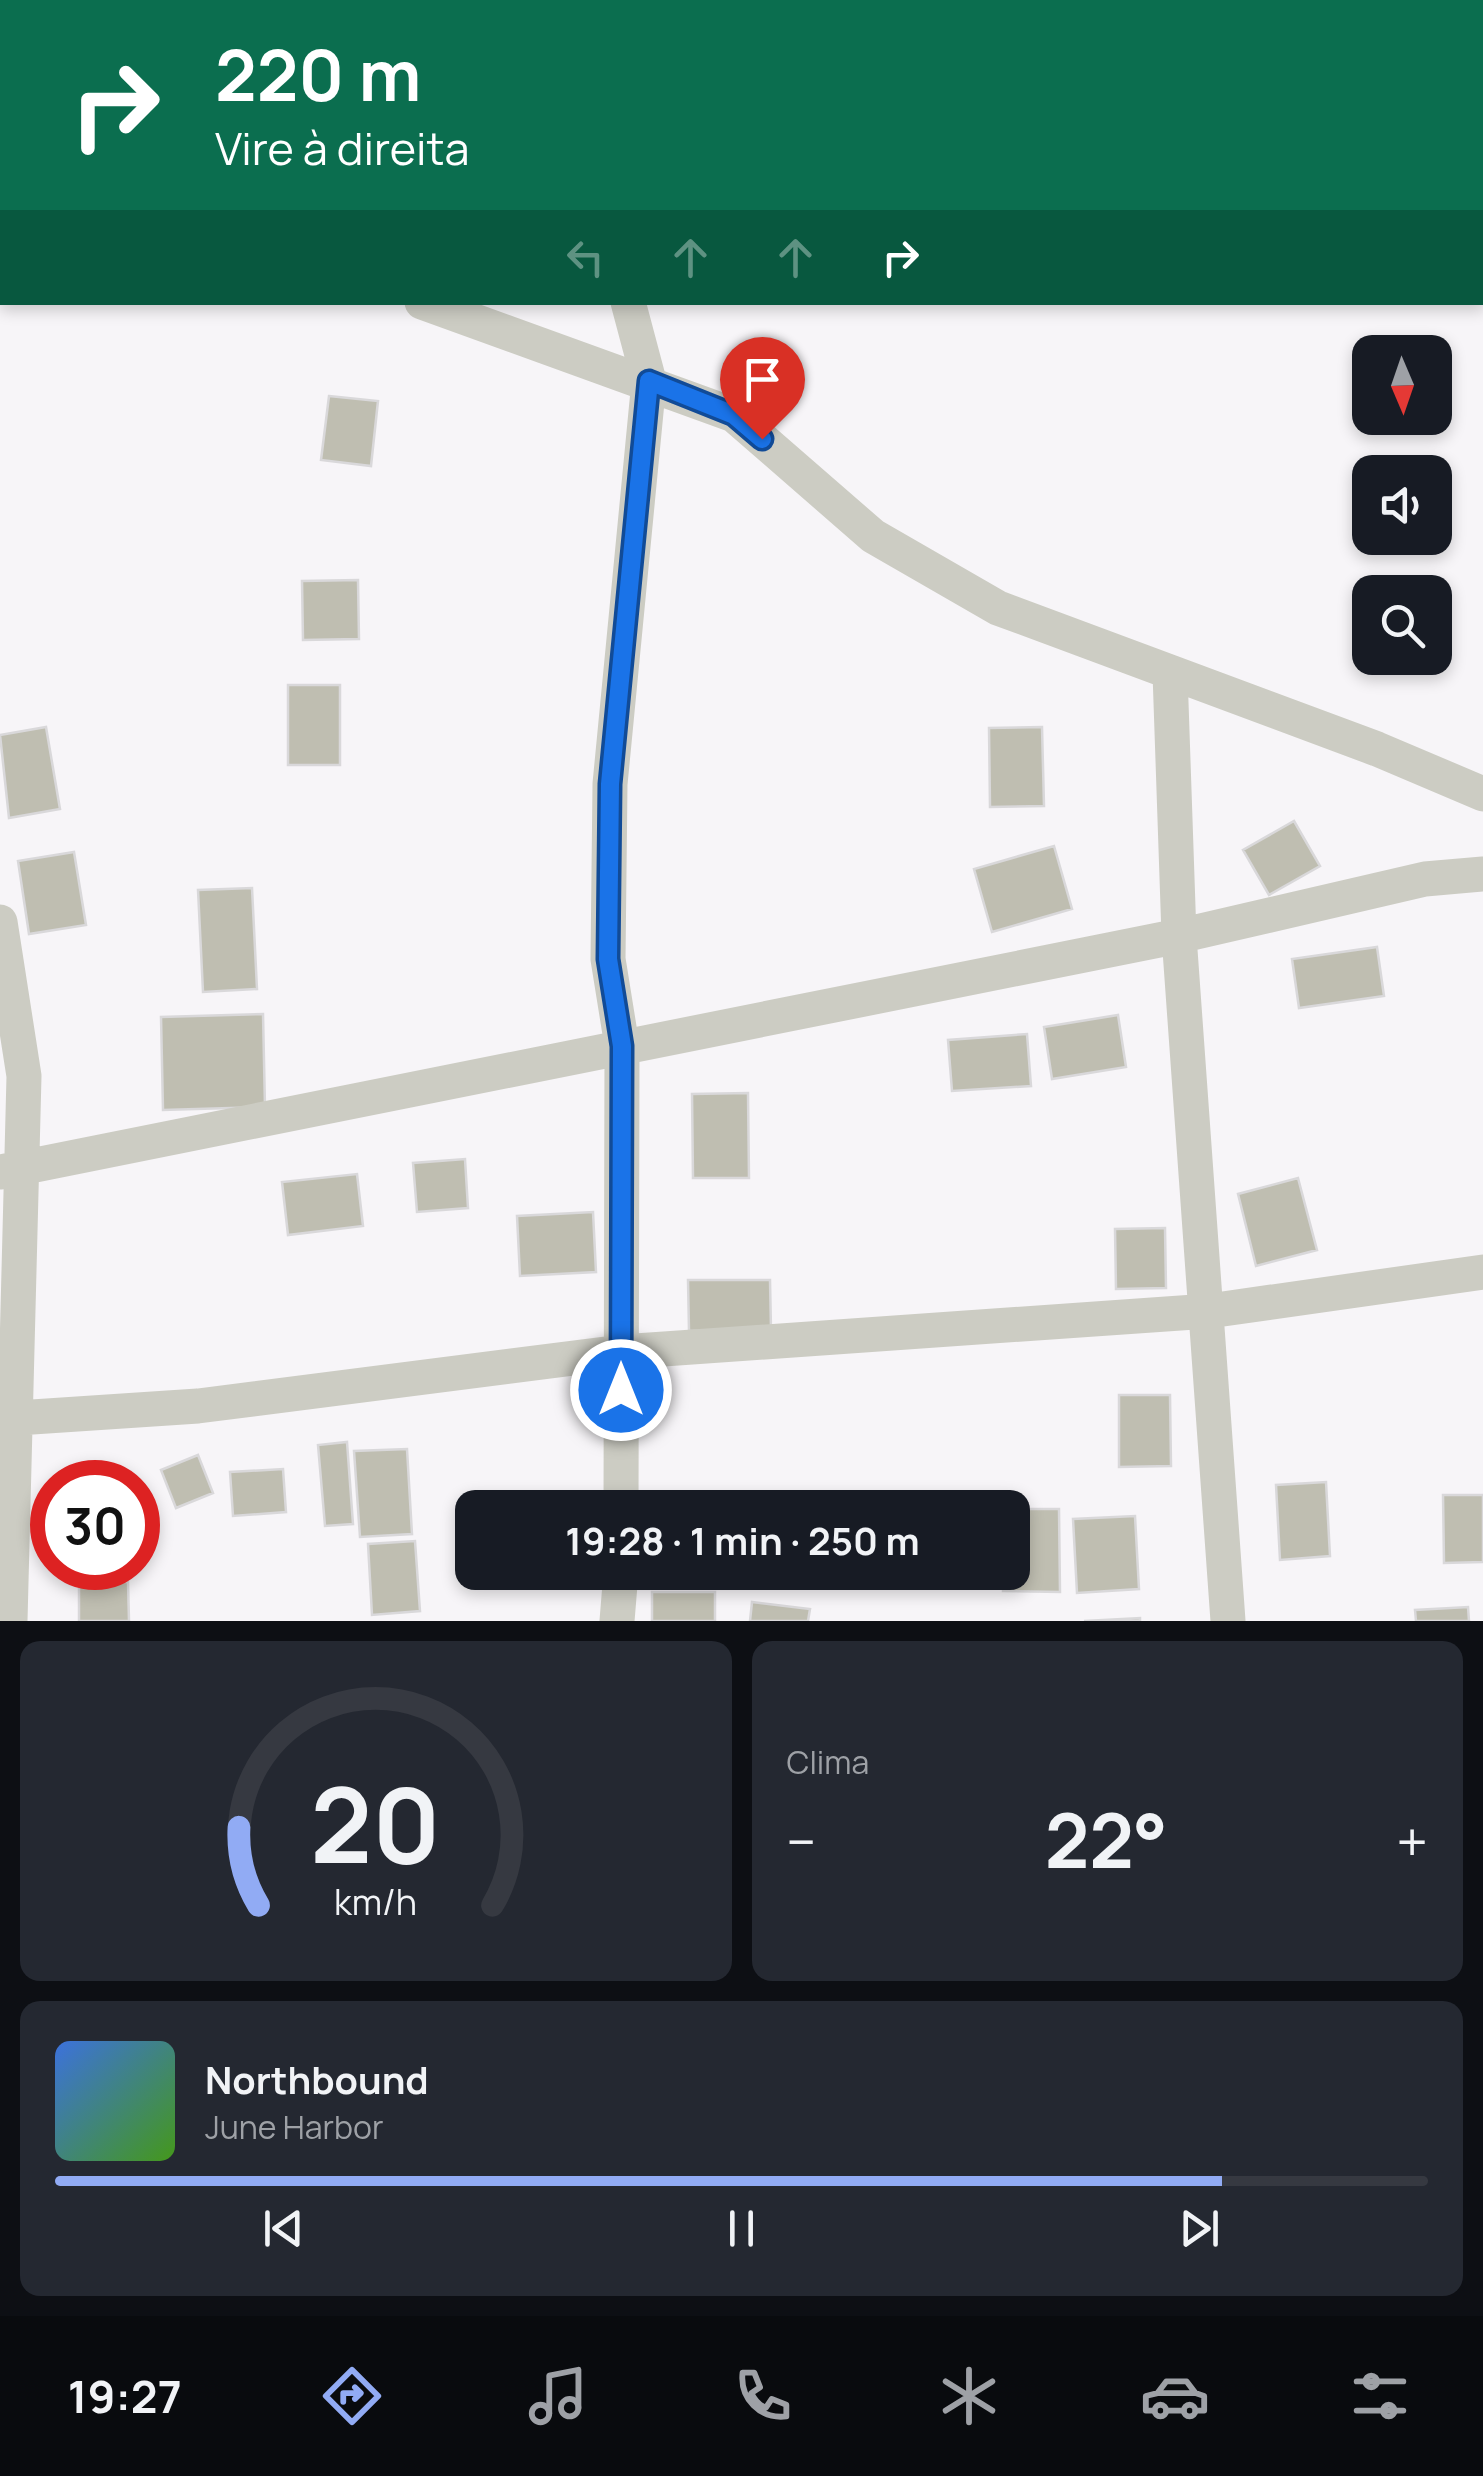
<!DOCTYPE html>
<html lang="pt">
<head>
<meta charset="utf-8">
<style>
  :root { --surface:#171b24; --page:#242831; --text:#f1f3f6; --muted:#9ea1a6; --line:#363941; --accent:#91abf4 }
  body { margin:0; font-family:Manrope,sans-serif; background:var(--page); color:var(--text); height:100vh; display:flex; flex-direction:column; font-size:38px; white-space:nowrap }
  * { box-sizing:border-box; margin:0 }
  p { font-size:32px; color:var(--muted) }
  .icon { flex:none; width:55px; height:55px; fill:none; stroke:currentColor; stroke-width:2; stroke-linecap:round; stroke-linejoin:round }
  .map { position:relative; height:1621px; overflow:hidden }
  .side { display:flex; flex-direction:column; gap:20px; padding:20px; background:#0d0f14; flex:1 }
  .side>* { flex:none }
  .hud { position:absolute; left:0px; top:0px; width:1485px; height:305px; box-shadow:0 5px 15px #0003; background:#0b6e4f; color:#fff; overflow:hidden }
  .needle { width:65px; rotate:178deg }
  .fabs { position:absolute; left:1352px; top:335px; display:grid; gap:20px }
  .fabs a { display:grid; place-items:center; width:100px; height:100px; border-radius:20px; background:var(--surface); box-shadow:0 5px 15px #0003; font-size:50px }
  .speed { position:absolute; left:30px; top:1460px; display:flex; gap:20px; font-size:50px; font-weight:700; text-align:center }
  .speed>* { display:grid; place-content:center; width:130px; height:130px; border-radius:50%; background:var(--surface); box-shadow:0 5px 15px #0003; line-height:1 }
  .speed .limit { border:15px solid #d22; background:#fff; color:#111 }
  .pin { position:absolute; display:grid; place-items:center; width:85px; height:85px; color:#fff; margin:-102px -42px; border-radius:50% 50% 50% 0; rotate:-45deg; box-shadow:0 0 10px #0007 }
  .pin .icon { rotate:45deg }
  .me { position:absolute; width:110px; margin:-55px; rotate:0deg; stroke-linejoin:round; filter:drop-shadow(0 0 8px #0008) }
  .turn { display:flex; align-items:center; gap:35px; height:210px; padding:0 50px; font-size:45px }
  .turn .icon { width:130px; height:130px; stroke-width:2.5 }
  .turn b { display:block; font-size:70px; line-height:85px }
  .lanes { display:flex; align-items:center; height:95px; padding:0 50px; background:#0003; justify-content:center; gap:50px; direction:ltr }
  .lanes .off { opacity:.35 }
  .big { font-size:75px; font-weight:700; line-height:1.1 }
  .side .tile { flex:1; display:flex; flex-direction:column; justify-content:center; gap:15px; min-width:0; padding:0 35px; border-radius:20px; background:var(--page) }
  .side .dial { align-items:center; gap:0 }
  .dial svg { height:260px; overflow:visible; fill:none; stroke:var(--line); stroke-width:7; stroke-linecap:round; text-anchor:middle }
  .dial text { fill:var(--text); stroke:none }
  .song { display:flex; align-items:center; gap:30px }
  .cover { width:120px; height:120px; border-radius:15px; background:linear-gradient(135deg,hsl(220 70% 55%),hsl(100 70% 35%)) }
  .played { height:10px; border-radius:5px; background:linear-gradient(90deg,var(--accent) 85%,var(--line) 85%) }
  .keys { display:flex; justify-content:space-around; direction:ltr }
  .heat { display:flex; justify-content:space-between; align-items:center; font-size:55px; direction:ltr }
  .side .tiles { flex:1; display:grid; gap:20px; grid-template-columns:1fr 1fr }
  .tile:last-child { grid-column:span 2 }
  .trip { position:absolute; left:455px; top:1490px; width:575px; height:100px; border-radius:20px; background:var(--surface); box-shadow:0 5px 15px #0003; font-weight:700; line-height:100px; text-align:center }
  .dock { display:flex; height:160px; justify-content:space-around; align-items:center; background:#090b0e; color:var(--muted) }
  .dock .icon { width:70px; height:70px }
  .dock .current { color:var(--accent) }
  .dock b { font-size:45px; color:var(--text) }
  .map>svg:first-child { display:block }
  .building { fill:#bfbeb1; stroke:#d9d8da; stroke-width:2.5 }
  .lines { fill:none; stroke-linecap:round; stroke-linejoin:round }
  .minor { stroke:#ccccc3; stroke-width:35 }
  .route-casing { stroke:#114b97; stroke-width:25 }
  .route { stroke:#1a73e8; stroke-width:18 }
</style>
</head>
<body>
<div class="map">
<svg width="1483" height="1621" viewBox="0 0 1483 1621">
  <rect width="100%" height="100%" fill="#f7f5f8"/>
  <path class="building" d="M32 0H65L88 2H32Z
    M329 396 378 401 371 466 321 460Z
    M358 580 359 639 303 640 302 581Z
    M288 685H340V765H288Z
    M46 727 60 809 9 818 0 735Z
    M1042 727 1044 806 990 807 989 728Z
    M1294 821 1320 866 1269 895 1243 850Z
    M1054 846 1072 909 992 932 974 869Z
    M74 852 86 925 29 934 18 861Z
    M252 888 257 989 203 992 198 890Z
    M1377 947 1384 996 1299 1008 1292 959Z
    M263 1014 265 1107 163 1110 161 1017Z
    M1118 1015 1126 1067 1052 1079 1044 1027Z
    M1027 1034 1031 1086 952 1091 948 1040Z
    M748 1093 749 1178H693L692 1094Z
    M465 1159 468 1208 417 1212 413 1163Z
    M357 1174 363 1226 288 1235 282 1182Z
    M1298 1178 1317 1250 1256 1266 1238 1194Z
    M593 1212 596 1272 520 1276 517 1216Z
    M1165 1228 1166 1288 1116 1289 1115 1229Z
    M688 1280H770L771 1330 689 1331Z
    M1119 1395H1170L1171 1466 1119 1467Z
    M347 1442 353 1524 325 1526 318 1445Z
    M407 1449 412 1534 360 1537 354 1451Z
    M198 1455 213 1493 176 1508 161 1470Z
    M283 1469 286 1512 233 1516 230 1472Z
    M1326 1482 1330 1556 1280 1560 1276 1485Z
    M1443 1495H1483V1562L1444 1563Z
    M1012 1509H1059L1060 1592 1003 1591V1572H1012Z
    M1135 1516 1139 1589 1077 1593 1073 1519Z
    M415 1541 420 1611 372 1615 368 1544Z
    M532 1572H610V1578L532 1580Z
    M79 1582H128L129 1621H79Z
    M652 1592H715V1621H652Z
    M752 1602 810 1609 808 1621H750Z
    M1468 1607 1469 1621H1416L1415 1610Z
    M1140 1618V1621H1084Z"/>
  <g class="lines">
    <path class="minor" d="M547 0 566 2
      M760 2 783 0
      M0 132 2 133
      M422 302 734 415 873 536 998 608 1377 749 1483 794
      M1170 673 1179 936 1228 1621
      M0 922 24 1076 10 1621
      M0 1172 1179 936 1425 879 1483 874
      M17 1418 198 1406 621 1352 1209 1311 1483 1272
      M621 1508 622 1046 608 959 610 784 649 381 628 302
      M617 1621 621 1572"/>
  </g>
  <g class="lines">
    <g class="route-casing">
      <path id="route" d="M621 1390 622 1046 608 959 610 784 649 381 734 415 762 439"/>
    </g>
    <use href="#route" class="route"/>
  </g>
</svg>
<div class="fabs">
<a><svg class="needle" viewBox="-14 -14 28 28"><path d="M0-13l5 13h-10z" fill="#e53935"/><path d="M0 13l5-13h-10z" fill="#9ea1a6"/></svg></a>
<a><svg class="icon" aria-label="sound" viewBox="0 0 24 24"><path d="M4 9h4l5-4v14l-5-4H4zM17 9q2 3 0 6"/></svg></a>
<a><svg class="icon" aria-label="search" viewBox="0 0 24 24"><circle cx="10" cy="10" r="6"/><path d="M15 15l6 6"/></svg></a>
</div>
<div class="speed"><div class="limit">30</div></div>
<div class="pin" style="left:762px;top:439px;background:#d93025"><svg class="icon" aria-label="arrive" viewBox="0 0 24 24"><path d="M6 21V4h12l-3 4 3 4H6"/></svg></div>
<svg class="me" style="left:621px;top:1390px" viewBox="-20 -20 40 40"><circle r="17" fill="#1a73e8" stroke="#fff" stroke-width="3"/><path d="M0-11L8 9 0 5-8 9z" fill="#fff"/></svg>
<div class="trip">19:28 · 1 min · 250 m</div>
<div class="hud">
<div class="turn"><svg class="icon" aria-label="right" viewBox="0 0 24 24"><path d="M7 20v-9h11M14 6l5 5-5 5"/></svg><div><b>220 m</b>Vire à direita</div></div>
<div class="lanes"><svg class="icon off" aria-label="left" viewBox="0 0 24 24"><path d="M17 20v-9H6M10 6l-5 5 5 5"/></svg><svg class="icon off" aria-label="ahead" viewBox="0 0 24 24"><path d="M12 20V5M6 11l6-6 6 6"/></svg><svg class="icon off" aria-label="ahead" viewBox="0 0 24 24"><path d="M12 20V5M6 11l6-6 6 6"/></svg><svg class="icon" aria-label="right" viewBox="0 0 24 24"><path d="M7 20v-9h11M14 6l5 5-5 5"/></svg></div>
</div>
</div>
<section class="side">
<div class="tiles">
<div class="tile dial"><svg viewBox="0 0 100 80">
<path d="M14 69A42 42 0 1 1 86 69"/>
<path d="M14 69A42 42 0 0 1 8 45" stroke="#91abf4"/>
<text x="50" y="56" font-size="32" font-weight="700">20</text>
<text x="50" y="72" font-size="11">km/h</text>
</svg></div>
<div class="tile"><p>Clima</p>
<div class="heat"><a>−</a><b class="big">22°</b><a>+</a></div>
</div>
<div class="tile">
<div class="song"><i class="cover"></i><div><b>Northbound</b><p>June Harbor</p></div></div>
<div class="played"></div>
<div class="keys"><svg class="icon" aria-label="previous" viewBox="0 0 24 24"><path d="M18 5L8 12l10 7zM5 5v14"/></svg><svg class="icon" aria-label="pause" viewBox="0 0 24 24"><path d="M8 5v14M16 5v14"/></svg><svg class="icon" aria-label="next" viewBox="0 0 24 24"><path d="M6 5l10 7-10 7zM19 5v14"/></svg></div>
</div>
</div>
</section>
<nav class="dock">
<b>19:27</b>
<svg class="icon current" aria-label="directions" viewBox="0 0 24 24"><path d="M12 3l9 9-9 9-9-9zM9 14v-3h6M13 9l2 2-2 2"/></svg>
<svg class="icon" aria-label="music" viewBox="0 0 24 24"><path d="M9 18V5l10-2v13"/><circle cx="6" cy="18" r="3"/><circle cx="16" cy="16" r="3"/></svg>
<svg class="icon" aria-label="phone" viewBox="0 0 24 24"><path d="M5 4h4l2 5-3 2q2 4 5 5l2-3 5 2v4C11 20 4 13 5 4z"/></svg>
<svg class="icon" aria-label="climate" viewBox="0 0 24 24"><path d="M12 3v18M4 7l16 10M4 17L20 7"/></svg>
<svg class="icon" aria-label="car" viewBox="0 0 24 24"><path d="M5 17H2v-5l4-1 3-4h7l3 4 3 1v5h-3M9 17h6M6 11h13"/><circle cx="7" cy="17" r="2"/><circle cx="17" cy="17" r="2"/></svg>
<svg class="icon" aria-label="filters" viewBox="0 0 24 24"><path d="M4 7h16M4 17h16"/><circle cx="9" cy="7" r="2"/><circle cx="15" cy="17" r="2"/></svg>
</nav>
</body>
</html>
